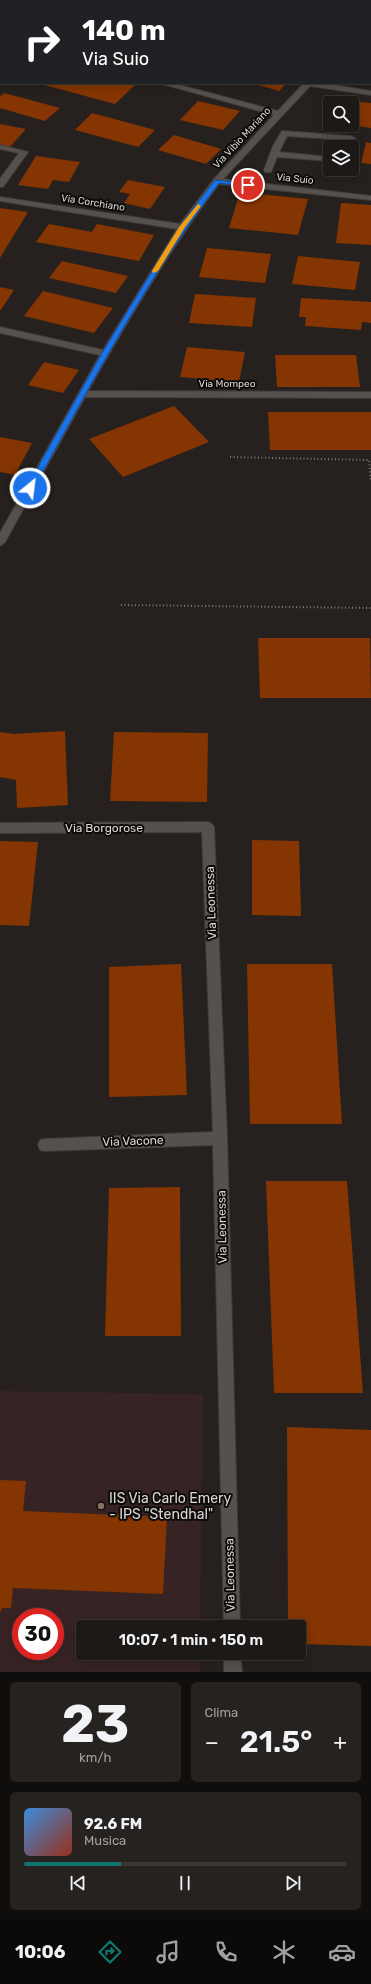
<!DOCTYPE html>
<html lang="it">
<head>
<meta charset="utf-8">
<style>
  :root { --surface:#1c1916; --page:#25221f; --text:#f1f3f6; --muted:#a0a0a1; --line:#3a3835; --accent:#0f766e }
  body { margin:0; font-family:Rubik,sans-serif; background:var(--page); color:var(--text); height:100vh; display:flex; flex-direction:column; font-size:15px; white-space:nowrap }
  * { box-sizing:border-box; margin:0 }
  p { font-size:13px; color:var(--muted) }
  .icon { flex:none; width:22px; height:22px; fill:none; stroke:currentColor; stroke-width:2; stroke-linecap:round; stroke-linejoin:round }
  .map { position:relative; height:1672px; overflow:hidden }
  .sheet { display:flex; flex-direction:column; gap:10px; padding:10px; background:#0f0e0c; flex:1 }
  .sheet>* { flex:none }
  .guide { position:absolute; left:0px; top:0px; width:371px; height:84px; box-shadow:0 2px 10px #0003,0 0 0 1px var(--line); background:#202124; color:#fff; overflow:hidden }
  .buttons { position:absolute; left:323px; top:96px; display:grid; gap:8px }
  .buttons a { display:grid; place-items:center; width:36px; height:36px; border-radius:4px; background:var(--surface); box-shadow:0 2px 10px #0003,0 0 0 1px var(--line); font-size:20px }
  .speed { position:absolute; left:12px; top:1608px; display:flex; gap:8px; font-size:20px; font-weight:700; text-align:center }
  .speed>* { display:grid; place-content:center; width:52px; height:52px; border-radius:50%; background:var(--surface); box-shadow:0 2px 10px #0003,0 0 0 1px var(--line); line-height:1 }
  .speed .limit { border:6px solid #d22; background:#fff; color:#111 }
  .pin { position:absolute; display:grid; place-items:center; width:34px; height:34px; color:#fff; margin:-17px; border:2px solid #fff; border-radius:50%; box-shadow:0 1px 4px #0007 }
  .me { position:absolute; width:44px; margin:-22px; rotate:29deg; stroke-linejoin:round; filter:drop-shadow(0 0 3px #0008) }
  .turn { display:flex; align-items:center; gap:14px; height:84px; padding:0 16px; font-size:18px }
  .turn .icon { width:52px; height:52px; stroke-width:2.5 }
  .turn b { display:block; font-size:28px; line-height:34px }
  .big { font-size:30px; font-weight:600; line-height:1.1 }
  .sheet .tile { flex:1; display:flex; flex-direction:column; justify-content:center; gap:6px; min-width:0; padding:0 14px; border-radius:6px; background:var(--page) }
  .sheet .dial { align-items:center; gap:0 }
  .dial b { font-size:52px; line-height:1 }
  .song { display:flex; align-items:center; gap:12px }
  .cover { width:48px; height:48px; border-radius:6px; background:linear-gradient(135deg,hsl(210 70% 55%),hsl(10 70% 35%)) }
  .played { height:4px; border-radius:2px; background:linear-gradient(90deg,var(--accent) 30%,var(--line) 30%) }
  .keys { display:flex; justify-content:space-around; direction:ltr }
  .heat { display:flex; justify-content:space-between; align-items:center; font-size:22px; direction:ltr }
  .sheet .tiles { flex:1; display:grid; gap:10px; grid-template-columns:1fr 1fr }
  .tile:last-child { grid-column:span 2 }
  .trip { position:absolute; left:76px; top:1620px; width:230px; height:40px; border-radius:4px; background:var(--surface); box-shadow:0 2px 10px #0003,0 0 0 1px var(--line); font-weight:600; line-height:40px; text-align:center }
  .tabs { display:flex; height:64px; justify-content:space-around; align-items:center; background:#0b0a09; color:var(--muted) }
  .tabs .icon { width:28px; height:28px }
  .tabs .selected { color:var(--accent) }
  .tabs b { font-size:18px; color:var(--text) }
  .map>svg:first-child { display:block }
  .education { fill:#372323; fill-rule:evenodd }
  .building { fill:#843501 }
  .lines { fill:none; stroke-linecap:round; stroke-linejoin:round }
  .minor-casing { stroke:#403b39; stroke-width:2 }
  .path { stroke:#7f7a78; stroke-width:2; stroke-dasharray:1 2.5; stroke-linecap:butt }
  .minor { fill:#57514e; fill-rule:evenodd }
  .route { fill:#1a73e8; stroke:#114b97 }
  .slow { fill:#f59e0b }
  .education-dot { fill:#8d6e63; stroke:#0d0b0a; stroke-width:1.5 }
  .labels { text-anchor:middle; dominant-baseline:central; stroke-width:4; stroke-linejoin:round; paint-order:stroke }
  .far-street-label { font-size:10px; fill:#dad6d4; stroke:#0d0b0a }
  .street-label { font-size:12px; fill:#dad6d4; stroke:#0d0b0a }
  .near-poi-label { font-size:14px; fill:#dad6d4; stroke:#0d0b0a; text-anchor:start }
</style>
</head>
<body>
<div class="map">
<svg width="371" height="1672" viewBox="0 0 371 1672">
  <rect width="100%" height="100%" fill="#26211e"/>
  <path class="education" d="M0 1391 203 1394 200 1627H83V1653H200V1672H0ZM21 1617H55V1651H21Z"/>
  <path class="building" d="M37 83H137L115 104Z
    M251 83H287L279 91Z
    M4 93 60 108 45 121 0 108V96Z
    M198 101 240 111 223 130 180 120Z
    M349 101 371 103V128L352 125V103H348Z
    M92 113 155 130 138 147 75 130Z
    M0 124 26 129 9 148 0 146Z
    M174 135 221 149 206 164 158 150Z
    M366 142 371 143V164L361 163Z
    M36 156 80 162 69 182 53 180 48 189 18 185Z
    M128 180 165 187 150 209 124 203 130 194 119 192Z
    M240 192 308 199 298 235 229 228Z
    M341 203 371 205V245L336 243Z
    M0 208 28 212 0 258Z
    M49 224 92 232 97 224 154 235 139 261 36 242Z
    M207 248 271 254 265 283 199 277Z
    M298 256 360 262 355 290 292 284Z
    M62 261 128 276 116 293 49 278Z
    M0 287 14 290 0 311Z
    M43 291 113 308 94 333 24 316Z
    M195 294 256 298 252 327 189 323Z
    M301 298 371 302V323L362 322 361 330 305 326 306 317H299Z
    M187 347 245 352 239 382 180 377Z
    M275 355H356L360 387H277Z
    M44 362 79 370 63 393 28 385Z
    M174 406 209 442 123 477 89 439Z
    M268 412H371V450H270Z
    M0 437 32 443 15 475 0 472Z
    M258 638H370L371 698H260Z
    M65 731 68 805 17 808 16 780 0 777V732L13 734Z
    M114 732 208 733 207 802 110 801Z
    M252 840 299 841 301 916 252 915Z
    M0 841 38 842 29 926 0 925Z
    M181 964 187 1095 109 1097V967Z
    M247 964H332L342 1124H250Z
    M266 1181H347L363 1393H274Z
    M180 1187 181 1336H105L109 1188Z
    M287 1427 371 1430V1646L299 1644V1627H288Z
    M0 1480 26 1481 23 1511 167 1517 163 1594 13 1588 11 1608H2L0 1613Z"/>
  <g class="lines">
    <g class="minor-casing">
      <path id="minor" d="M110 0H120V1H110Z
        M0 38H1V42H0Z
        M370 59H371V63H370Z
        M159 83H172L278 111 304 83H322L371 91V95L310 86 223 179 371 196V200L219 184C170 249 128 320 88 391L371 392V398L85 397 5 542 0 546V533L100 355 0 333V327L103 350 177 229 0 201V197L180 224 214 179 274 115Z
        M282 131 351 136 355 138 351 140 287 136 279 152 330 157V161L277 157 271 172H265L264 170 273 146Z
        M0 145 28 152 3 187H0V179L19 153 0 149Z
        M208 822 212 824 214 827 227 1138 240 1627H224L213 1145 45 1151 40 1150 38 1145 40 1140 45 1139 213 1132 202 832 0 833V823Z
        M224 1653H240L242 1672H224Z"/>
    </g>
    <path class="path" d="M230 457 369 460 371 482
      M121 605 371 608"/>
    <use href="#minor" class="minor"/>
  </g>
  <path class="route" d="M215 180 248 183 251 185 248 187 219 183C147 278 91 384 34 488L33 490H27L26 488 102 353 179 227Z"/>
  <path class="slow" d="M198 204 201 206 185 227 158 271 153 273 152 271 179 227Z"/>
  <circle class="education-dot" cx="101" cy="1506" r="4"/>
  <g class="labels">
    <g class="far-street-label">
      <text transform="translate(242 138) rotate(-47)">Via Vibio Mariano</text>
      <text transform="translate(295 179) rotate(6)">Via Suio</text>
      <text transform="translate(93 203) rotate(9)">Via Corchiano</text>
      <text x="227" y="384">Via Mompeo</text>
    </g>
    <g class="street-label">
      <text x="104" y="828">Via Borgorose</text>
      <text transform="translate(211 903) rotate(-92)">Via Leonessa</text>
      <text transform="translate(133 1141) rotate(-2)">Via Vacone</text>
      <text transform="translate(222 1227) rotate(-91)">Via Leonessa</text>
      <text transform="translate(230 1575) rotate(-91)">Via Leonessa</text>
    </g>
    <g class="near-poi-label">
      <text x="109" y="1498">IIS Via Carlo Emery<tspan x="109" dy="16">- IPS "Stendhal"</tspan></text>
    </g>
  </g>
</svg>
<div class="buttons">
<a><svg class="icon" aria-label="search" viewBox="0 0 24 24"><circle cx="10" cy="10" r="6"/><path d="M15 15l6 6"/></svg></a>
<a><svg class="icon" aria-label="layers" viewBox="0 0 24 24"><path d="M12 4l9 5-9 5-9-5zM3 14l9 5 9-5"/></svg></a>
</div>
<div class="speed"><div class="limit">30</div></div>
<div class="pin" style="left:248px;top:185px;background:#d93025"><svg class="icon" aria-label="arrive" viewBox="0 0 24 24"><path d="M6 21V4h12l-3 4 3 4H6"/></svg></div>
<svg class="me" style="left:30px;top:488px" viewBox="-20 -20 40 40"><circle r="17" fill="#1a73e8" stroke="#fff" stroke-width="3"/><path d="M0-11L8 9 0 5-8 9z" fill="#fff"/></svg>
<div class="trip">10:07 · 1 min · 150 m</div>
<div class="guide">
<div class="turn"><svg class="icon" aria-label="right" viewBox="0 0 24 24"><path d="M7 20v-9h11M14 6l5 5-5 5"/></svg><div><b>140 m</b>Via Suio</div></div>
</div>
</div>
<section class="sheet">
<div class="tiles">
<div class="tile dial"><b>23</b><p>km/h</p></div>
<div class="tile"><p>Clima</p>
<div class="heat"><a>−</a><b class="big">21.5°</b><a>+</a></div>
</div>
<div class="tile">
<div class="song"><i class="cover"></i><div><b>92.6 FM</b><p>Musica</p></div></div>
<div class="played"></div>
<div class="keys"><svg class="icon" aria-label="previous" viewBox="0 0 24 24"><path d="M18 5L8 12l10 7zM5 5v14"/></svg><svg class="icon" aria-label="pause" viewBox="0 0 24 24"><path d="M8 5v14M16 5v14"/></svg><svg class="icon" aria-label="next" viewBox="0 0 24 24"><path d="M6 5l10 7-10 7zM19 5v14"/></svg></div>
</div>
</div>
</section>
<nav class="tabs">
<b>10:06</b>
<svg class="icon selected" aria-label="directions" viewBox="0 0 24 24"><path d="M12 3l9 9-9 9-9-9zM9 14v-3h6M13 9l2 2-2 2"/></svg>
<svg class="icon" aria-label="music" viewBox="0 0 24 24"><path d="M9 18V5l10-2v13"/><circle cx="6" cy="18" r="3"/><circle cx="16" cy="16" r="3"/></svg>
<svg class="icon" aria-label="phone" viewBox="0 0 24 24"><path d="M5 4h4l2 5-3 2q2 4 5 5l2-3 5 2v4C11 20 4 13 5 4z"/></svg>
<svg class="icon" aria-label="climate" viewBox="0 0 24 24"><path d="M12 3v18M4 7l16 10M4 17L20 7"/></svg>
<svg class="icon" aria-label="car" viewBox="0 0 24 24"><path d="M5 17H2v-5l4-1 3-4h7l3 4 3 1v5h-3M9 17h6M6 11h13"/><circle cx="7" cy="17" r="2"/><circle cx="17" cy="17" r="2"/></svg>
</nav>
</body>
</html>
